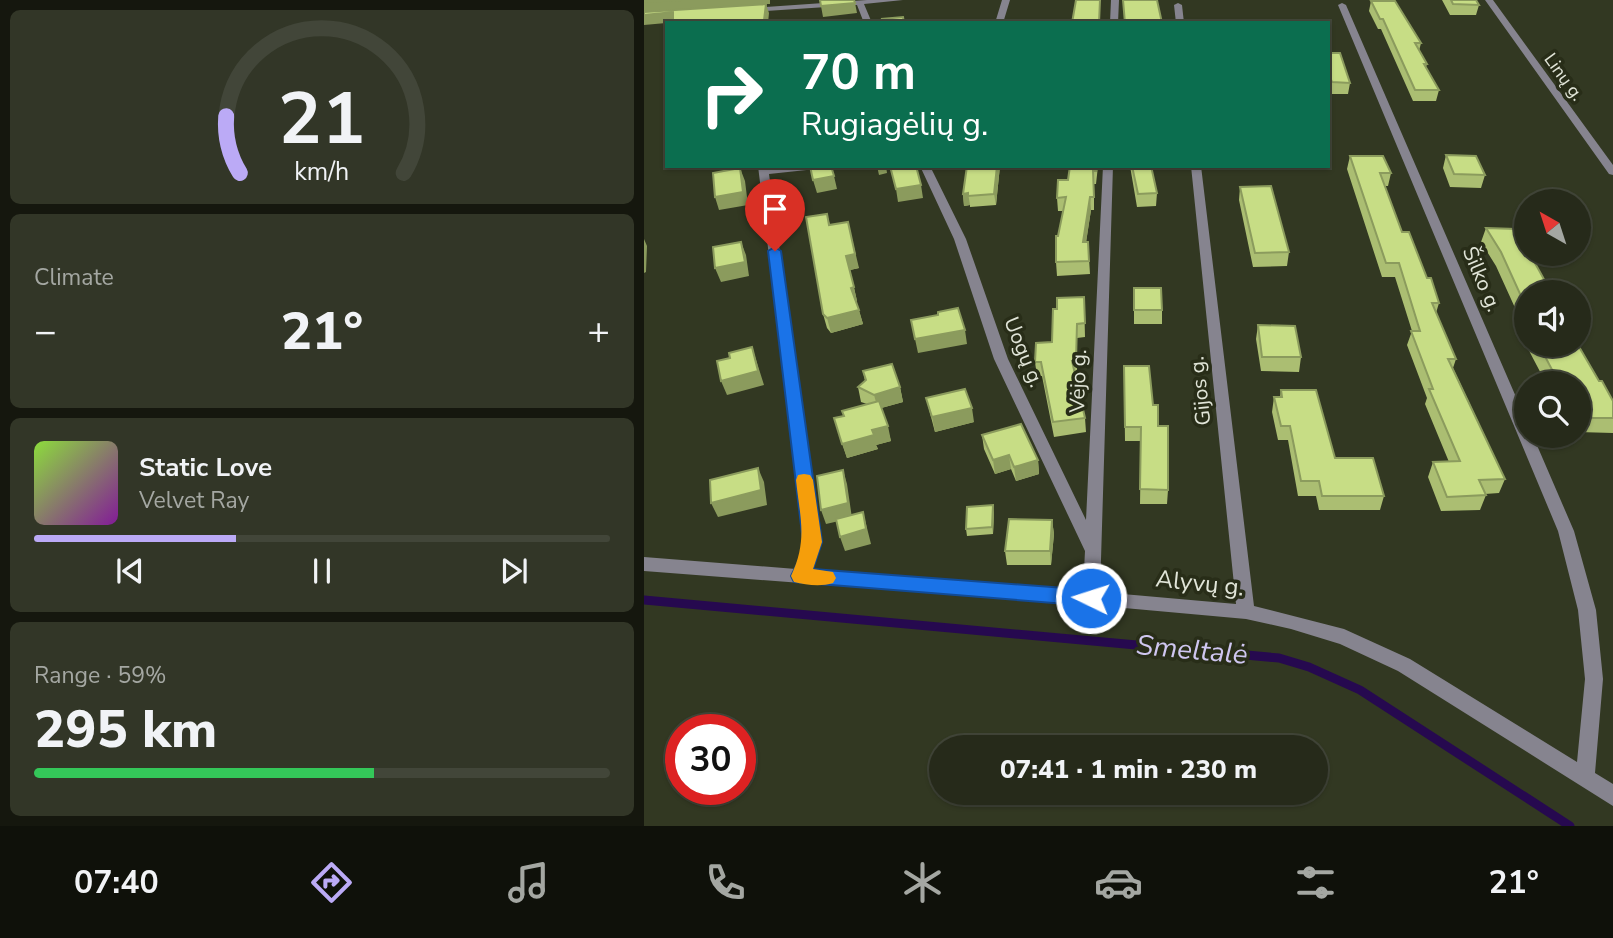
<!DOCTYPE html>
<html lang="en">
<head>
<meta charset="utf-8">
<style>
  :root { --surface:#262a1a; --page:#323627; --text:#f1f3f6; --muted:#a4a7a2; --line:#424639; --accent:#bbaaf6 }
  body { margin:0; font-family:"Nunito Sans",sans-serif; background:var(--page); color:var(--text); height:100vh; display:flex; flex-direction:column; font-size:26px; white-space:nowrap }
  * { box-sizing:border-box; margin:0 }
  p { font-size:23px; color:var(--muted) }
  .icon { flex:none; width:38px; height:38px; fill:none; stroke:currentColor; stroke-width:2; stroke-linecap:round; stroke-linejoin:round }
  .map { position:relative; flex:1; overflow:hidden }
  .details { display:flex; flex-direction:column; gap:10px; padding:10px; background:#15170e; width:644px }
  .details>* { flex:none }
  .banner { position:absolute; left:21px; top:21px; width:665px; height:147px; border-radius:0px; box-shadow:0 2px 5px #0004,0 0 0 2px var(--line); background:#0b6e4f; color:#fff; overflow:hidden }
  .needle { width:46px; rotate:321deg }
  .buttons { position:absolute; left:870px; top:189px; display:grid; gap:14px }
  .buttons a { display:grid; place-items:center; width:77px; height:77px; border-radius:50%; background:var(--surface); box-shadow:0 2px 5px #0004,0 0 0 2px var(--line); font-size:35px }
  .speed { position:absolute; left:21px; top:714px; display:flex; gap:14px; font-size:35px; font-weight:700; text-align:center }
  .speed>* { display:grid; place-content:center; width:91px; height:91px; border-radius:50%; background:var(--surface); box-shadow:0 2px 5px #0004,0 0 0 2px var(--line); line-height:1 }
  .speed .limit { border:10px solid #d22; background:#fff; color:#111 }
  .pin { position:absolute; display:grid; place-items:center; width:60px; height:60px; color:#fff; margin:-72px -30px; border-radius:50% 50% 50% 0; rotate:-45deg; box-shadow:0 0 7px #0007 }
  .pin .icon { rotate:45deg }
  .me { position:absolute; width:77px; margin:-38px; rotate:274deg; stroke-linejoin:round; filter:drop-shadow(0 0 5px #0008) }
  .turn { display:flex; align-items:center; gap:24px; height:147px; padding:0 21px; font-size:32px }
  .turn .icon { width:91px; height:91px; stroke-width:2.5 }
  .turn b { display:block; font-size:49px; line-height:60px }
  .big { font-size:52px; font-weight:800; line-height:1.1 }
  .details .widget { flex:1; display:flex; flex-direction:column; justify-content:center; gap:10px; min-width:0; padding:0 24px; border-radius:10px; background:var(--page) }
  .details .dial { align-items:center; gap:0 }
  .dial svg { height:182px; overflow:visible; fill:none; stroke:var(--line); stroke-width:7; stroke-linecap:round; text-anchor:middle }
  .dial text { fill:var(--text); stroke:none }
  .song { display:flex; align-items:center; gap:21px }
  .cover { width:84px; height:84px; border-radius:10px; background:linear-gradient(135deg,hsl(90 70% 55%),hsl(290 70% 35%)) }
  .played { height:7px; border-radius:4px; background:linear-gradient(90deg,var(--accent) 35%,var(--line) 35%) }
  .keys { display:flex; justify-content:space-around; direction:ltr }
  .heat { display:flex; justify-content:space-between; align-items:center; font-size:38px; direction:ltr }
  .charge { height:10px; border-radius:5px; background:linear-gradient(90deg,#34c759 59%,var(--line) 0) }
  .trip { position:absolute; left:285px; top:735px; width:399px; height:70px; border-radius:35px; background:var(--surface); box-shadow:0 2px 5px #0004,0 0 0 2px var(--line); font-weight:800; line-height:70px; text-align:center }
  .dock { display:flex; height:112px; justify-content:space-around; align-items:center; background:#0f110a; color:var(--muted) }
  .dock .icon { width:49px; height:49px }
  .dock .current { color:var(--accent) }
  .dock b { font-size:32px; color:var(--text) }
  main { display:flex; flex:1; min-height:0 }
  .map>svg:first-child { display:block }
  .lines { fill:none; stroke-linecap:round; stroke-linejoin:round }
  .stream { stroke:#26094f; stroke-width:9 }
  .street { fill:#86848f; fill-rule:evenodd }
  .wall { fill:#abbe72 }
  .shaded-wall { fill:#8b9b5d }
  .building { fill:#c7dd85; stroke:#8b9b5d; stroke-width:2 }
  .route { fill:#1a73e8; stroke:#114b97; stroke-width:2 }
  .slow { fill:#f59e0b }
  .labels { text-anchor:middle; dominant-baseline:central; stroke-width:7; stroke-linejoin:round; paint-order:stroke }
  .far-street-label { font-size:18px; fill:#e1e5d8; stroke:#282d18 }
  .street-label { font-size:21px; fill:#e1e5d8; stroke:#282d18 }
  .near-street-label { font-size:24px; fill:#e1e5d8; stroke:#282d18 }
  .near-water-label { font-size:28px; font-style:italic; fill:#cfc6f0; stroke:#282d18 }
</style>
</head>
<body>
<main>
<section class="details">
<div class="widget dial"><svg viewBox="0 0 100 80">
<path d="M14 69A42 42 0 1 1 86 69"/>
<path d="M14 69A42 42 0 0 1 8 44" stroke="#bbaaf6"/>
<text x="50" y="56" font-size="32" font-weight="700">21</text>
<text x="50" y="72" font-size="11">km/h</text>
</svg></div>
<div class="widget"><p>Climate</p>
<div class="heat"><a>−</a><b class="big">21°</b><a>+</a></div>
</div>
<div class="widget">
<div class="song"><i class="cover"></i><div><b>Static Love</b><p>Velvet Ray</p></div></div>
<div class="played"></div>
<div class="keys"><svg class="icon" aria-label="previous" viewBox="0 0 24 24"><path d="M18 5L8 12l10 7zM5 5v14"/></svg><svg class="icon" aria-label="pause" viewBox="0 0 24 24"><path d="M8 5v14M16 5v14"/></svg><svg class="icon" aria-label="next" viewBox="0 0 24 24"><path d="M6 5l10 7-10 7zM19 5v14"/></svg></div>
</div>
<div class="widget"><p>Range · 59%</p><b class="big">295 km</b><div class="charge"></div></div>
</section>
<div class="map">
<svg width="969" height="826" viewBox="0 0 969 826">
  <rect width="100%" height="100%" fill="#323822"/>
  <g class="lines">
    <path class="stream" d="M0 600 635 658 665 667 716 690 926 826"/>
    <path class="street" d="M223 0H259L220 4 228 23H220L213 5 106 12 102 10 106 8Z
      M358 0H366L359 23H351Z
      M467 0H475L474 23H466Z
      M841 0H849L969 165V175L965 174Z
      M534 3 538 5 540 23H532L530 5Z
      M698 3 702 5 882 420V436H889L930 531 952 610 959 679 951 773 969 784V806L754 671 696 644 647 629 602 619 447 605 0 571V557L152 569 160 542 114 166H124V169L177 166 172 169 125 174 176 542 168 570 439 590 441 551 350 359 310 239 276 166H286L322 239 364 359 442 520 459 166H469L456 592 592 604 547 166H557L610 606 700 629 766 659 933 762 941 679 934 610 914 531 694 5Z"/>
  </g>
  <path class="wall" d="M798 0H832L835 5 832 15H806Z
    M727 1 777 43 775 51 783 64 782 67 795 90 792 101H769L737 29H734L725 11Z
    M684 53 706 83 704 94H687L684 88Z
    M802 155 841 175 837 188 806 187 799 168Z
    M706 156 747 173 744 186H741L758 232 795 303 792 313 812 359 809 368 861 479 855 493 841 494 842 495 836 510 797 511 784 477 789 462H805L781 404 783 398 763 345 768 331 751 277H738L703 169Z
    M323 166H356L352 205 326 207V205L320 206 319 194Z
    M426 166H454L452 184H450V210H447L442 242H444L446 274 413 276 412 262 414 236 419 211H414L413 198 424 180Z
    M486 166H507L513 193 512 206 493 207Z
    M596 187 645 252 643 266 609 267 595 200Z
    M183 214 186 225 215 268 206 270 213 301H212L219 324 187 333 183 328 179 314Z
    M842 228 882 292V332L852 266 837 242Z
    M490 288 518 310V324H490Z
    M440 297 441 337 433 338V375H431L441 418 442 432 410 437 398 376H393L391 362 408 342 413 309Z
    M614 325 657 357 655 372 617 371 612 339Z
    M882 345H934L955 381 969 401V433L934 432V383H902Z
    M480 366 509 405 514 426 524 490 523 504H496L497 441H481Z
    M219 371 256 387 259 402 237 408 247 441 232 445 234 449 203 458 190 418 200 416 223 404 217 402 214 387 221 381Z
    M637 390 691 458 740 496 736 510H675L672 496H654L644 440H634L628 412 630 397H636Z
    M282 398 330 422 291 432Z
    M338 435 394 460 395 474 372 481 367 469 351 474 340 449Z
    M350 512 349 534 323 536 322 529Z
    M408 520 410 534 407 565H363L361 551Z"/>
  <path class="shaded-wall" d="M37 0H126V4H122L125 13 124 23H93L122 4 0 12V2Z
    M211 3 213 13 179 17 177 6Z
    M29 12 33 22 0 25V15Z
    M233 166H242L243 173 235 175Z
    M353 166H356L352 205 350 194Z
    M96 168 101 181 104 205 75 210 71 197Z
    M190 176 193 189 173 193 169 180Z
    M277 185 279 198 254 202 252 189Z
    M324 193 326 205 320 206 319 194Z
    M446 197 447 210 440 256 439 242Z
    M204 222 215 268 206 270 213 301 210 302 207 288 202 256Z
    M0 239 3 246 2 272 0 273Z
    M97 242 102 255 105 276 77 282 71 268Z
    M215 310 219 324 187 333 183 318Z
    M321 330 323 344 274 353 271 339Z
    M108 347 120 385 83 395 77 381Z
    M256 387 259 402 234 409 230 395Z
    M328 408 330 422 291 432 288 417Z
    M244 426 247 441 232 445 234 449 203 458 198 444 228 430Z
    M365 455 367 469 351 474 349 460Z
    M394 460 395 474 372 481 370 467Z
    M114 468 120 482 123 505 74 517 67 503Z
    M199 470 203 484 208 518 182 524 177 510Z
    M349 505 350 512 349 534 348 527Z
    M219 512 227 544 201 551 196 537Z
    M408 520 410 534 407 565 406 551Z"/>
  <path class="building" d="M0 0H37L0 2Z
    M176 0H210L211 3 177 6Z
    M432 0H456L455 23H428Z
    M479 0H513L518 23H481Z
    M807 0H832L835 5 809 4Z
    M727 1H751L777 43H771L783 64H780L795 90H771L739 19H736Z
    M122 4 120 20 93 23H29V12L0 15V12Z
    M259 17 260 23H239L238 19Z
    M388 20 387 23H318V21Z
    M684 53H696L706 83 688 82 684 72Z
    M802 155 832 156 841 175 810 174Z
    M706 156H739L747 173H736L758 232H765L783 278H787L795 303H788L812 359H804L861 479 835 480 842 495 803 497 789 462 816 461 785 389H789L767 331H776L755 263H742Z
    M166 166H187L190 176 169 180Z
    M246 166H272L277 185 252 189Z
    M323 166H353L350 194 324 196V193L319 194Z
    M426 166H452V171H449L450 197H446L439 242H444L445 261 412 262V236H414L422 197 413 198 414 180H424Z
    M488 166H507L513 193 494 194Z
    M96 168 99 192 71 197 69 173Z
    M627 186 645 252 611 253 596 187Z
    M183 214 185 225 204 222 211 254 202 256 210 287 207 288 215 310 183 318 179 314 162 217Z
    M842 228 872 229 882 247V254H886L907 292H882V307L857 252Z
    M97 242 101 262 71 268 69 247Z
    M490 288H517L518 310H490Z
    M440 297 441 323 433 324 432 361H428L441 418 409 422 397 362H391L392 343 408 342 409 309H413V298Z
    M314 308 321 330 271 339 267 320 294 315V312Z
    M614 325 651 326 657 357H618Z
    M895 345H934L955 381H958L969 401V418H940L934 406V383H915Z
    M108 347 114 371 77 381 73 361 86 358 85 353Z
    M248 364 256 387 230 395 214 387 222 380 219 371Z
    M480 366H505L509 405H514V426H524V490L496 489 497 427H481Z
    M321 389 328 408 288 417 282 398Z
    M637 390H672L691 458H729L740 496H678L675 481H657L646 426H637L630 397H638Z
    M235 401 244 426 228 430 230 435 198 444 190 418 200 416 198 411Z
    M377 424 394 460 370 467 365 455 349 460 338 435Z
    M114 468 117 490 67 503 66 480Z
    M199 470 204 503 177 510 173 476Z
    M349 505 348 527 322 529 323 507Z
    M219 512 222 529 196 537 192 519Z
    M365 519 408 520 406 551H361Z"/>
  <path class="route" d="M131 247 137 251 178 542 169 569 447 590 454 592 457 598 454 604 447 606 150 582 147 576 156 558 159 542 124 251Z"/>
  <path class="slow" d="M160 474 166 475 169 480 178 542 169 569 189 572 192 578 189 583C177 587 162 585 150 582L147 576C164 540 156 518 152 480L154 475Z"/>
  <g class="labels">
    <g class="far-street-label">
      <text transform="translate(920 77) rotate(54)">Linų g.</text>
    </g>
    <g class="street-label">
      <text transform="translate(838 279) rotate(67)">Šilko g.</text>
      <text transform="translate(380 352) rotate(68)">Uogų g.</text>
      <text transform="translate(434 381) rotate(-88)">Vėjo g.</text>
      <text transform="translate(556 391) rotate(-96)">Gijos g.</text>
    </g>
    <g class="near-street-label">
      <text transform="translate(556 583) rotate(6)">Alyvų g.</text>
    </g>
    <g class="near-water-label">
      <text transform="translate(548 650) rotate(5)">Smeltalė</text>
    </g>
  </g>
</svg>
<div class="buttons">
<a><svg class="needle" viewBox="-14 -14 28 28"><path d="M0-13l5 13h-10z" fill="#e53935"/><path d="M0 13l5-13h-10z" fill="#a4a7a2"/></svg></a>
<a><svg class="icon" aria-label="sound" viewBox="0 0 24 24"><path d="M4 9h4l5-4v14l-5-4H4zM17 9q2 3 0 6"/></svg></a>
<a><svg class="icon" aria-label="search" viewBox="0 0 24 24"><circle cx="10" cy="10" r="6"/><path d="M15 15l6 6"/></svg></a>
</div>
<div class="speed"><div class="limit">30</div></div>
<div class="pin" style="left:131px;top:251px;background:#d93025"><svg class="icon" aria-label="arrive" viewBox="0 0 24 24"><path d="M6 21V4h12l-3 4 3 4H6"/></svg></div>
<svg class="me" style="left:447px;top:598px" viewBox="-20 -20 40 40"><circle r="17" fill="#1a73e8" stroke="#fff" stroke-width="3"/><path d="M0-11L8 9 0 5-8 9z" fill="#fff"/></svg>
<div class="trip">07:41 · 1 min · 230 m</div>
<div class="banner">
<div class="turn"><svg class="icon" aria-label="right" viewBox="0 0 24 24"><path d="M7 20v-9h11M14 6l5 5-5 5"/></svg><div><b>70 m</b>Rugiagėlių g.</div></div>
</div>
</div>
</main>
<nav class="dock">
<b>07:40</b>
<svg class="icon current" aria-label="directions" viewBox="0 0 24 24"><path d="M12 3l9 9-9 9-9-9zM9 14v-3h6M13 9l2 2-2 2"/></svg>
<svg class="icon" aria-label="music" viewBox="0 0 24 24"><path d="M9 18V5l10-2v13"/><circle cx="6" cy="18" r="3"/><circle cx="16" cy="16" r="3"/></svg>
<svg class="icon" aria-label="phone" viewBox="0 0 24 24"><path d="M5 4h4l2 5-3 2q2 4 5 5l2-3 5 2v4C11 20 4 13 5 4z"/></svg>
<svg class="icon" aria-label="climate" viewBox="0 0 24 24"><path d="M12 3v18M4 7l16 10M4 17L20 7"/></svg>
<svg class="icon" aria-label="car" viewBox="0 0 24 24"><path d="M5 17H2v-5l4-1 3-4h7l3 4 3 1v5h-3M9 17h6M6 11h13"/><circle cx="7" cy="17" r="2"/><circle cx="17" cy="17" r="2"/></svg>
<svg class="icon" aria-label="filters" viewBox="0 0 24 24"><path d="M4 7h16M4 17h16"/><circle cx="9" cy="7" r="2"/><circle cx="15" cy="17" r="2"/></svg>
<b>21°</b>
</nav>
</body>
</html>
